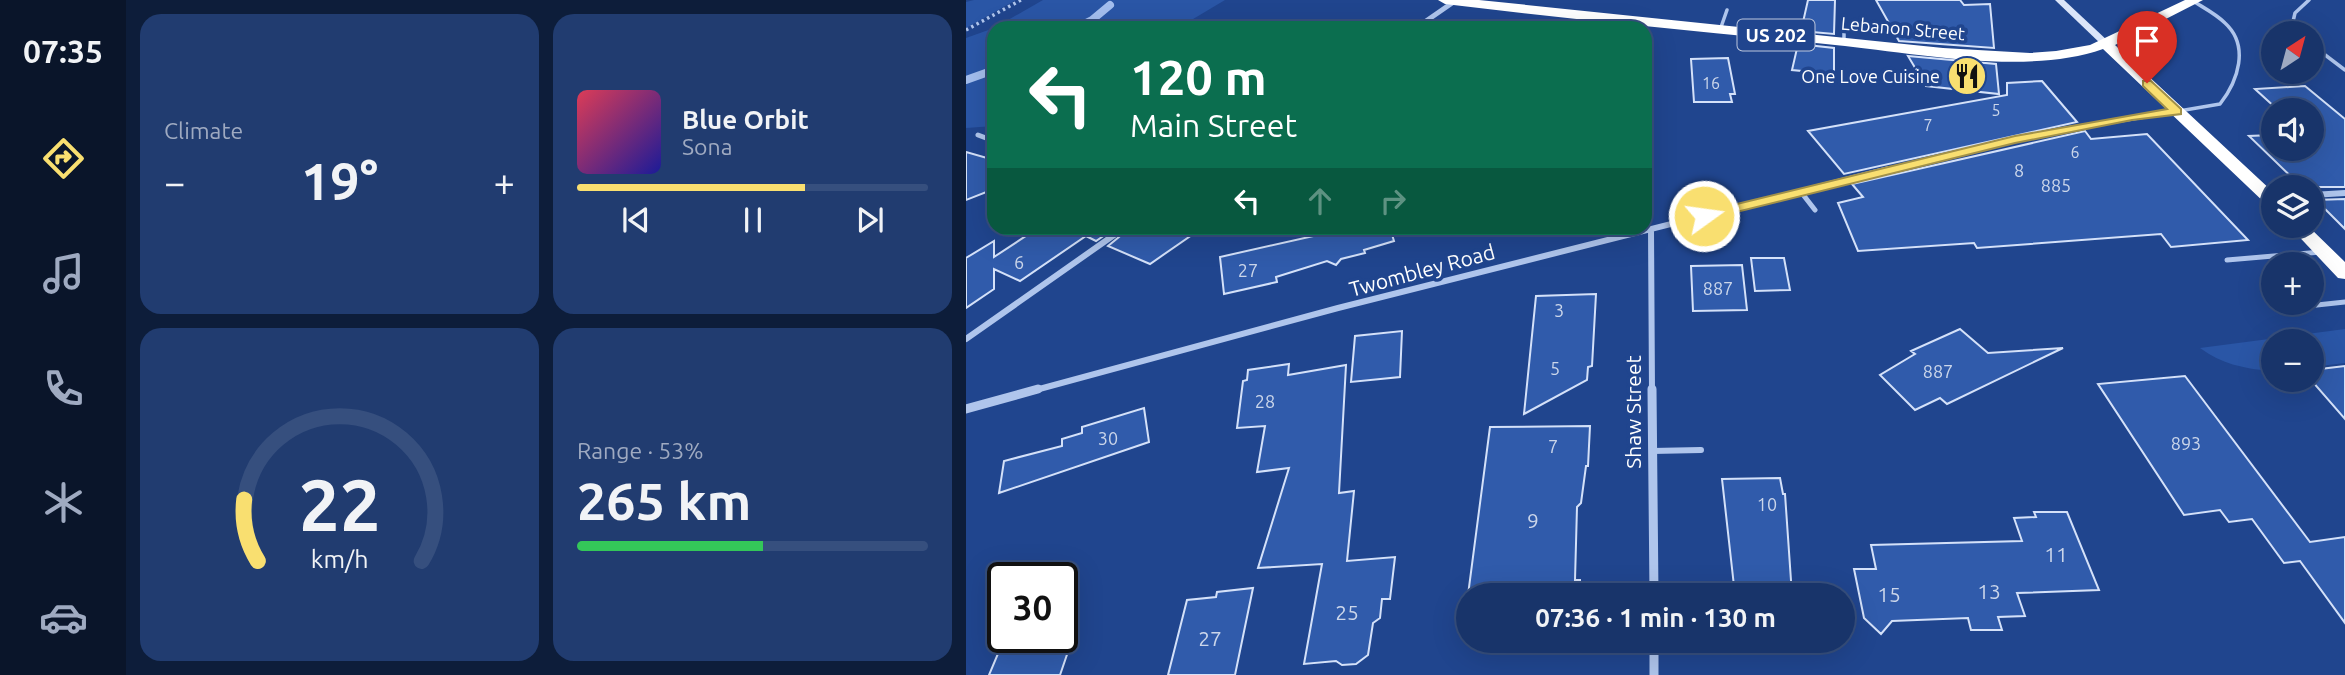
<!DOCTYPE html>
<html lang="en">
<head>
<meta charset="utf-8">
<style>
  :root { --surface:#18346a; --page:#213c70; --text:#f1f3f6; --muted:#9faac1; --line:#364f7e; --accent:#f9df70 }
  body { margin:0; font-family:Ubuntu,sans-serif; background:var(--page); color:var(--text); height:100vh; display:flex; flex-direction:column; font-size:26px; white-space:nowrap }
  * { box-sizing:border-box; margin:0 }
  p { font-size:23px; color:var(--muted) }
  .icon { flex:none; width:38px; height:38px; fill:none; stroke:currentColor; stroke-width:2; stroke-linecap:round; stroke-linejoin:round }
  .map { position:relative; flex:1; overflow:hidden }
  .side { display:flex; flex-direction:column; gap:14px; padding:14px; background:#0d1d3a; width:840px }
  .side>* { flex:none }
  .guide { position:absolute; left:21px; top:21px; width:665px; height:214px; border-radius:21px; box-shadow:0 7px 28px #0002,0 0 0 2px var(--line); background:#0b6e4f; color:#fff; overflow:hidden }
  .needle { width:46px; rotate:36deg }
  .buttons { position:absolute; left:1295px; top:21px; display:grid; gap:14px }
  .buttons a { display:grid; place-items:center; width:63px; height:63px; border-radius:50%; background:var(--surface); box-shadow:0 7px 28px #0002,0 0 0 2px var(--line); font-size:35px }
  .speed { position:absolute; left:21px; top:562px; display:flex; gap:14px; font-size:35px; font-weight:700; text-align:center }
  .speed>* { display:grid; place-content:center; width:91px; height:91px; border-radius:50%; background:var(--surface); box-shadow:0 7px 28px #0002,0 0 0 2px var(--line); line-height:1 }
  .speed .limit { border:4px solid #111; border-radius:10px; background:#fff; color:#111 }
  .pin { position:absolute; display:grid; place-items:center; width:60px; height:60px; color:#fff; margin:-72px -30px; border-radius:50% 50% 50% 0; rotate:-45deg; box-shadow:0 0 7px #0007 }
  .pin .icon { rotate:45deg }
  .me { position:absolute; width:77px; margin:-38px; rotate:76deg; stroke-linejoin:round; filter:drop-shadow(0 0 5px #0008) }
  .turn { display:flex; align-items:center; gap:24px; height:147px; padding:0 28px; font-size:32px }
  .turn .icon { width:91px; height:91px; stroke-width:2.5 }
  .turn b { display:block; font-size:49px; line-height:60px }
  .lanes { display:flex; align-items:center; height:66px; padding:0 28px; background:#0003; justify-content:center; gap:35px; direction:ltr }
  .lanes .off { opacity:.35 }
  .big { font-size:52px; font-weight:700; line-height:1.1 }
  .side .card { flex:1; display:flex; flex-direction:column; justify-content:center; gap:10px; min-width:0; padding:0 24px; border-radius:21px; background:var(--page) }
  .side .dial { align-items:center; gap:0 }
  .dial svg { height:182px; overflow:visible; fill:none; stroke:var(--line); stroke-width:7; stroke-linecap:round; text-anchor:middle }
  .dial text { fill:var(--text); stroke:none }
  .song { display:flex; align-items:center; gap:21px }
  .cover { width:84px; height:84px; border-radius:10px; background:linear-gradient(135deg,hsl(350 70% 55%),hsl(240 70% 35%)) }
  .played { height:7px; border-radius:4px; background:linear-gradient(90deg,var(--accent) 65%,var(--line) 65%) }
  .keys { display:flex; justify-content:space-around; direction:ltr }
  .heat { display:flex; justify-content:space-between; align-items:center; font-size:38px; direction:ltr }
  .charge { height:10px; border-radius:5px; background:linear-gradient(90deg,#34c759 53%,var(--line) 0) }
  .side .tiles { flex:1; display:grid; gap:14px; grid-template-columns:repeat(2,1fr) }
  .trip { position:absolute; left:490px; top:583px; width:399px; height:70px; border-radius:35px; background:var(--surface); box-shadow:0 7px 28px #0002,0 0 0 2px var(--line); font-weight:700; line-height:70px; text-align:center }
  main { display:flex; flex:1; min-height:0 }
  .tab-bar { display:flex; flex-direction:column; width:126px; justify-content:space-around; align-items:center; background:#0a152a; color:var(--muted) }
  .tab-bar .icon { width:49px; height:49px }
  .tab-bar .active { color:var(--accent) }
  .tab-bar b { font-size:32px; color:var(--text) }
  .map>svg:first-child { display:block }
  .green { fill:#2a56a6 }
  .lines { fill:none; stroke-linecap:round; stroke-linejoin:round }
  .stream { stroke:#a3beee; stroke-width:8 }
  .building { fill:#305bab; stroke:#d4e1f9; stroke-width:2 }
  .path { stroke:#afc5ec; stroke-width:3.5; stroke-dasharray:2.5 3.5; stroke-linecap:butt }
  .lane-far2 { stroke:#afc5ec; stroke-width:3.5 }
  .lane-far1 { stroke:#afc5ec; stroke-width:5 }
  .lane { stroke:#afc5ec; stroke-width:6 }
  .street-far2 { stroke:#afc5ec; stroke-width:5 }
  .street-far1 { stroke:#afc5ec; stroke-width:6 }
  .street { stroke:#afc5ec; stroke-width:9 }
  .secondary { fill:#dbe5f9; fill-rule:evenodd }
  .highway { fill:#fff; fill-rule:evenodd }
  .route { fill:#f9df70; stroke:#a29149; stroke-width:2 }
  .labels { text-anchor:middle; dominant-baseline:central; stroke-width:7; stroke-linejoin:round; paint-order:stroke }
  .far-number-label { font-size:16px; fill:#cbd6ea }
  .far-street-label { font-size:18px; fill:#fff; stroke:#20458e }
  .far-poi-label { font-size:18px; fill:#fff; stroke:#20458e; text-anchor:end }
  .number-label { font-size:18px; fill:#cbd6ea }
  .shield { fill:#20458e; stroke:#bcc7dd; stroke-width:2 }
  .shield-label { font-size:19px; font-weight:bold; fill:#fff }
  .street-label { font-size:21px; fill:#fff; stroke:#20458e }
  .near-number-label { font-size:21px; fill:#cbd6ea }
</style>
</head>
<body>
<main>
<nav class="tab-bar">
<b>07:35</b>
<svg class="icon active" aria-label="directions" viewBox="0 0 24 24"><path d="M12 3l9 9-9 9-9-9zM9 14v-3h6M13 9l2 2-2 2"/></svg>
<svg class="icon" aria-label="music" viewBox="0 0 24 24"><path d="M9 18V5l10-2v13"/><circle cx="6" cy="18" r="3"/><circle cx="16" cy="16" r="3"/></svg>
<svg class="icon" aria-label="phone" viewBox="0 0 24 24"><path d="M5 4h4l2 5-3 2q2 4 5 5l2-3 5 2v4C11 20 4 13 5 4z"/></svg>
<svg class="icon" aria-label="climate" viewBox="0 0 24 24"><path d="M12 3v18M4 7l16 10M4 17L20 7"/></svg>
<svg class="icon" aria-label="car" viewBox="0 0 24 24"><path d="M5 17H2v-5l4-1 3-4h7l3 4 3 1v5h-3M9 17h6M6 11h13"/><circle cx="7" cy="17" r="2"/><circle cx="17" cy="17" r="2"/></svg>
</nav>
<section class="side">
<div class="tiles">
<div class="card"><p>Climate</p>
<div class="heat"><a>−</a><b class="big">19°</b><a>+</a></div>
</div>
<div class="card">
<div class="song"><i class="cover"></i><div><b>Blue Orbit</b><p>Sona</p></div></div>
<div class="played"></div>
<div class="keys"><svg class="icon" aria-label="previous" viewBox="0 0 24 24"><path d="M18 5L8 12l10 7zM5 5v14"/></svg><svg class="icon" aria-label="pause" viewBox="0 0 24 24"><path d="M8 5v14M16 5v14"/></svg><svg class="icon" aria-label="next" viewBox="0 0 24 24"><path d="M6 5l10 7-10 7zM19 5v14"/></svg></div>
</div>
<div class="card dial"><svg viewBox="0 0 100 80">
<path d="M14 69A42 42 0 1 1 86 69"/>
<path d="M14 69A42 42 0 0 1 8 42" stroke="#f9df70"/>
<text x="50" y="56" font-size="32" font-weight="700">22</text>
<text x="50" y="72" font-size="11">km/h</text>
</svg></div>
<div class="card"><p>Range · 53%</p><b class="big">265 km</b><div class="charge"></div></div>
</div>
</section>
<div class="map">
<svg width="1379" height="675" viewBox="0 0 1379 675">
  <rect width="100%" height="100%" fill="#20458e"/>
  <path class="green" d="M8 0H50L0 28V2Z
    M77 0H259L212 28H28Z
    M28 28V126L0 128V38Z
    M1379 329V363L1346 367V341H1307V371H1304C1276 368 1256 364 1234 348Z"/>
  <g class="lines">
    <path class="stream" d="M110 28 126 20 144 5
      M0 80 28 70"/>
  </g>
  <path class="building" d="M842 0H869L868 34 835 31Z
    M910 0H994L998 5 1024 4 1028 48 933 41Z
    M832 44 868 48V74L826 70Z
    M942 56 1030 64 1033 94 960 86Z
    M762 58 769 94H764L766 102H728L725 59Z
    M1076 81 1111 122 878 174 842 131 1041 95V83Z
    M1339 86 1379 119V187H1336L1283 136 1307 135V149H1346V110H1312L1289 89Z
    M1119 131 1125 139 1181 134 1282 240 1205 247 1195 234 1011 248 1008 243 892 251 872 203 897 197 886 184Z
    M0 152 28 160V189L0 200Z
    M1379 199V229L1350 200Z
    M72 228H149L130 241 120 236 54 281 28 269V289L0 308V258L28 241V257Z
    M164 228H236L184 264 142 246Z
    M360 228H424L428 241 398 250 399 253 375 259 370 265 361 261 310 277 311 282 258 294 254 257 361 233Z
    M785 258H818L824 290 789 291Z
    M776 265 781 310 727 311 725 266Z
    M630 294 626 366 622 367 621 380 558 414 570 296Z
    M994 329 1022 353 1097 348 981 404 974 398 949 410 914 375 949 354 945 351Z
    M436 331 434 377 385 382 389 336Z
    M323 364 322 375 380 365 373 493 388 491 381 561 429 557 424 599H416L414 618 407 623 402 655 390 664 376 665 370 661 338 664 356 564 292 568 323 468 291 472 299 426 271 428 277 381 281 380 282 370Z
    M1379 366V419L1345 380 1346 370Z
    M1219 376 1344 542 1379 537V623L1334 561 1318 563 1286 519 1263 522 1254 510 1218 515 1132 384Z
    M178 408 183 442 33 493 38 461 96 446V439L116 433V427Z
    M624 426 622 466H620L615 503 611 507 609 580H614V595H502L524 427Z
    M814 478 817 494H819L826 595H769L756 479Z
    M1068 512H1101L1133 590 1051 593 1059 616 1032 617 1036 630H1005L1002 618 926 621 915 634 898 618 888 569H910L905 545 1056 541 1048 518 1070 517Z
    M287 588 269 675H202L221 600 250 597 251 592Z
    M39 637H107L94 675H23Z"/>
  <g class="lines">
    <path class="path" d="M0 30 55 0"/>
    <path class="lane-far2" d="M878 17V42
      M754 30 761 10
      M1332 33 1326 26 1329 13 1343 0
      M1346 45 1379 70
      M1213 111 1254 104C1272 81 1284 46 1259 23 1250 14 1238 8 1227 1"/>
    <path class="lane-far1" d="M835 192 849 210
      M1261 260 1355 252
      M1323 308 1379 302"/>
    <path class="lane" d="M686 451 735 450"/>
    <path class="street-far2" d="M450 28 489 1
      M12 135 28 141
      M916 171 1094 130 1211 111"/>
    <path class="street-far1" d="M1346 195 1379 193
      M685 229 686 391
      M0 339 158 228
      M66 391 372 308 923 169"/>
    <path class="street" d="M686 389 688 595
      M0 409 72 389
      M688 640V675"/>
    <path class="secondary" d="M1089 0H1098L1143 42V46H1137Z"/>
    <path class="highway" d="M472 0H513L977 48 1064 53 1090 51 1124 45 1219 0H1237L1149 45 1307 192V206L1301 205 1137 49C1061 76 949 53 869 45 739 32 609 20 479 4Z
      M1323 226H1342L1379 262V279L1372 278Z"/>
  </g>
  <path class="route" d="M1177 81H1185L1215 109V114L1166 120 1049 143 738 220 731 216 738 212 1049 136 1201 109 1177 86Z"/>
  <defs>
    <g id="restaurant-disc" transform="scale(2.0125)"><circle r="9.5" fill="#f9df70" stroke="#20458e"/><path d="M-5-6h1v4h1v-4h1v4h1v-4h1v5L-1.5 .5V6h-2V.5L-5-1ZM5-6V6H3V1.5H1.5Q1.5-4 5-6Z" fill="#111"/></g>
  </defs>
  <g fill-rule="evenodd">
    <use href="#restaurant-disc" x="1001" y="76"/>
  </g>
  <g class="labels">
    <g class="far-number-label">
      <text x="745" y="83">16</text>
      <text x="1030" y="110">5</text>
      <text x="962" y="125">7</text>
      <text x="1109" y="152">6</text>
    </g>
    <g class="far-street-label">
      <text transform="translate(937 28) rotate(5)">Lebanon Street</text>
    </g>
    <g class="far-poi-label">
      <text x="974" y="76">One Love Cuisine</text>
    </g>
    <g class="number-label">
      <text x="1053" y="170">8</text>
      <text x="1090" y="185">885</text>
      <text x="53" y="262">6</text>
      <text x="282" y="270">27</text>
      <text x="752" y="288">887</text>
      <text x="593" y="310">3</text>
      <text x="589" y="368">5</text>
      <text x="972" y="371">887</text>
      <text x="299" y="401">28</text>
      <text x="142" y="438">30</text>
      <text x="1220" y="443">893</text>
      <text x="587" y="446">7</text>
      <text x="801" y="504">10</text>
    </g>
    <rect class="shield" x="771.5" y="19.5" width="77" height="31" rx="5"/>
    <g class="shield-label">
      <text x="810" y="35">US 202</text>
    </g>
    <g class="street-label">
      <text transform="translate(456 270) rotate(-15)">Twombley Road</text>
      <text transform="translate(667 412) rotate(-90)">Shaw Street</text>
    </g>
    <g class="near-number-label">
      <text x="567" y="520">9</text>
      <text x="1090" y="554">11</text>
      <text x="1023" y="591">13</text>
      <text x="923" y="594">15</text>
      <text x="381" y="612">25</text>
      <text x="244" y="638">27</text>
    </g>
  </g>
</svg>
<div class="buttons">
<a><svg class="needle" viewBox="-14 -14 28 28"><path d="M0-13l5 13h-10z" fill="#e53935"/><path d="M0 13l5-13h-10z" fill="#9faac1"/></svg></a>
<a><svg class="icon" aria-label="sound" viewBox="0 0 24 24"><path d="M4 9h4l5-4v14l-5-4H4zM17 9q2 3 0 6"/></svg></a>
<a><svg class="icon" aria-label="layers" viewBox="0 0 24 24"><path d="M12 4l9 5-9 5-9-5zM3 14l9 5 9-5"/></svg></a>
<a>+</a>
<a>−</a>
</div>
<div class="speed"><div class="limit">30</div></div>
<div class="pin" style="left:1181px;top:83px;background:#d93025"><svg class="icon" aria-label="arrive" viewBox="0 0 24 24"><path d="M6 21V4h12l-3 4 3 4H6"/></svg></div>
<svg class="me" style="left:738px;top:216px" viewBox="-20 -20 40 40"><circle r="17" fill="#f9df70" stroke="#fff" stroke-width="3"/><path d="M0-11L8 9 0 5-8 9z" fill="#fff"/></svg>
<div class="trip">07:36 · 1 min · 130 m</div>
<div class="guide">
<div class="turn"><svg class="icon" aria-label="left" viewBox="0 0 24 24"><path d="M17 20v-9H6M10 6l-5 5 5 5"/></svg><div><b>120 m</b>Main Street</div></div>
<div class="lanes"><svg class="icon" aria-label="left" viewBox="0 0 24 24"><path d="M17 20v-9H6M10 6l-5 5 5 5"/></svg><svg class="icon off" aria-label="ahead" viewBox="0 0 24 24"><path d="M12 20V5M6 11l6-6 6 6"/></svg><svg class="icon off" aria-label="right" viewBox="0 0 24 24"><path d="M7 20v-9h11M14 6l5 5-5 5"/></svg></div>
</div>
</div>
</main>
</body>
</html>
